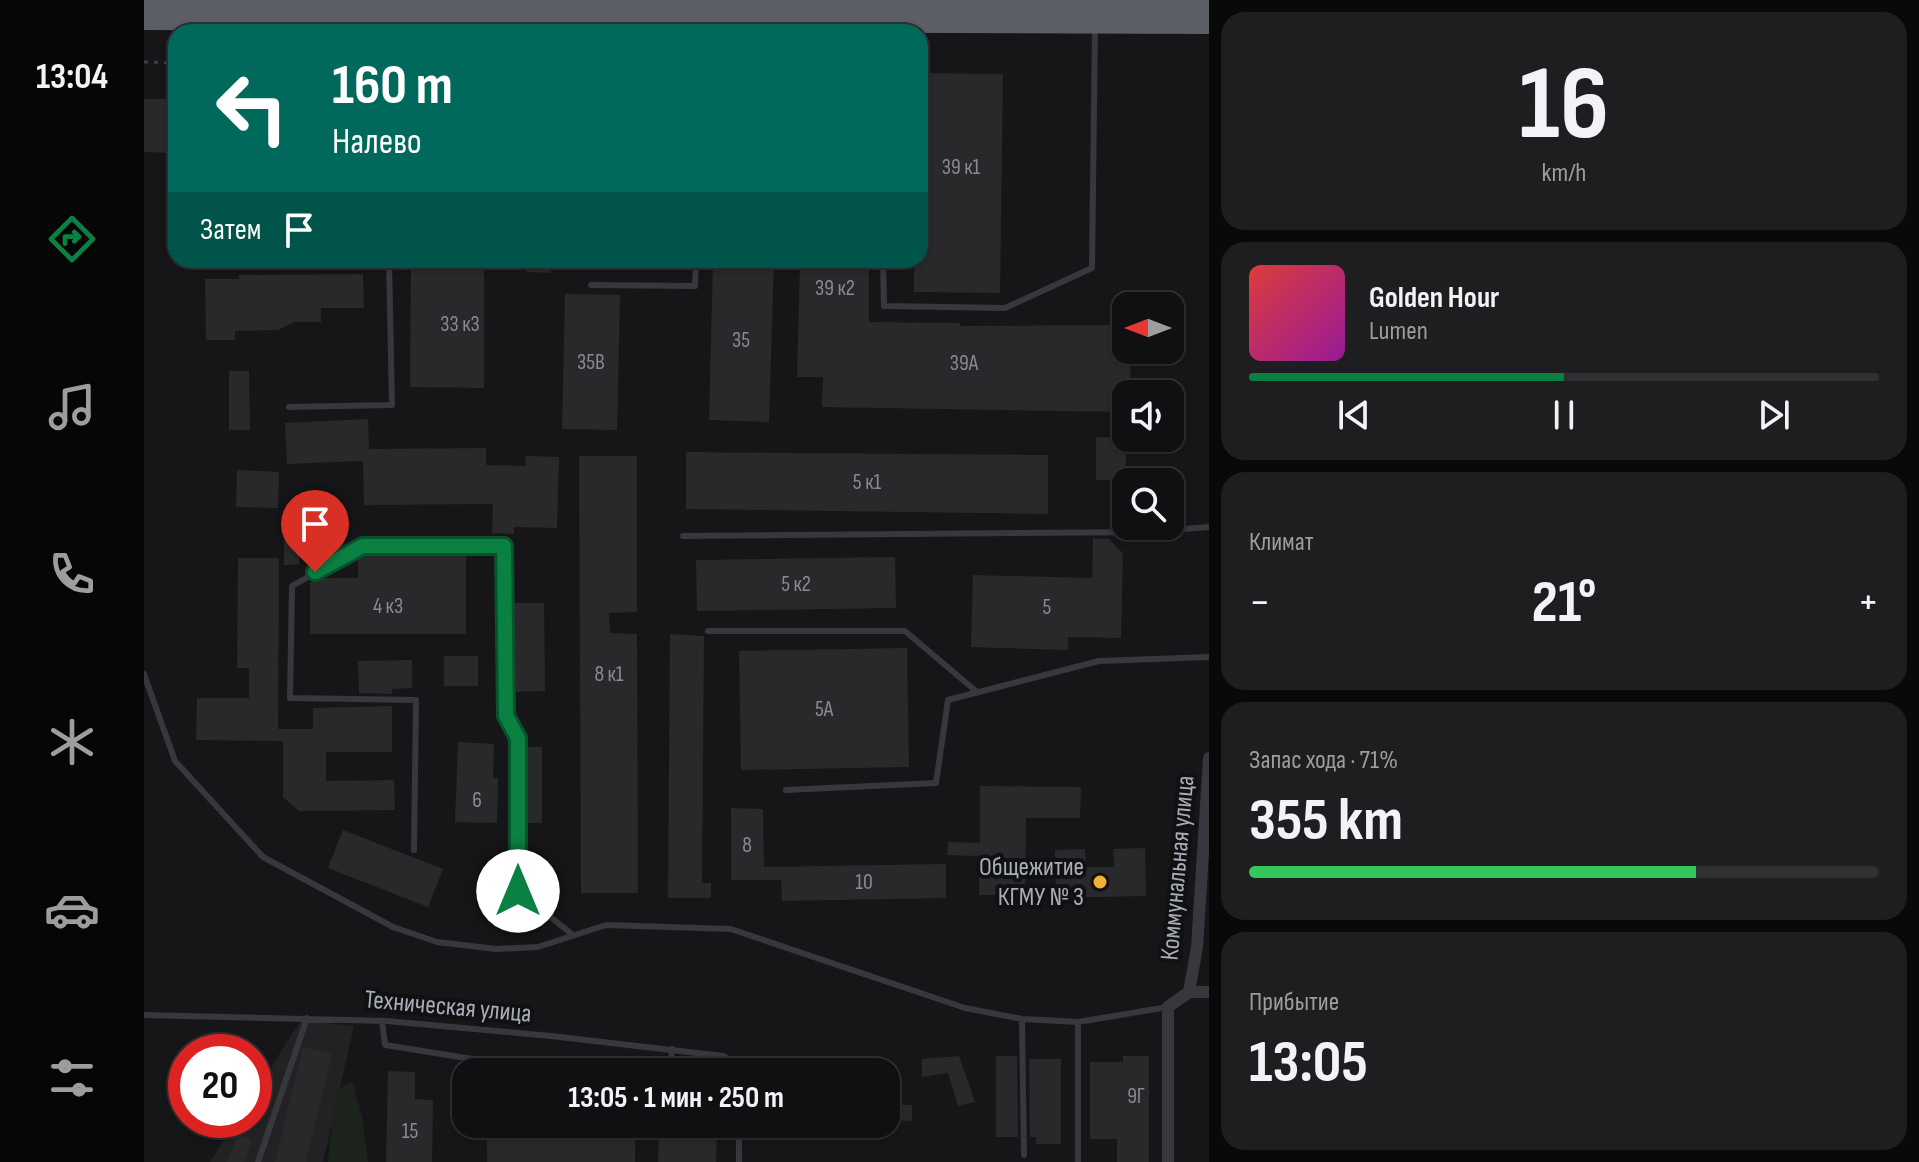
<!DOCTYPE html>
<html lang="ru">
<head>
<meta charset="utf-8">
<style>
  :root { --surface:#101012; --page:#1e1e20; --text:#f1f3f6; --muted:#9c9d9f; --line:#303032; --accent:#0b8043 }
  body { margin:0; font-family:"Sofia Sans Condensed",sans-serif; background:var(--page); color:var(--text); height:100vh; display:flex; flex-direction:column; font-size:30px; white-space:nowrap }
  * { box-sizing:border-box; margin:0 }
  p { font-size:26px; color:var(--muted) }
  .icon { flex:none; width:44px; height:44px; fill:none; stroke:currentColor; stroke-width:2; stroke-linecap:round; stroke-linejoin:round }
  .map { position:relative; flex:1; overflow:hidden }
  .drawer { display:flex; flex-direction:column; gap:12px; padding:12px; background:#09090a; width:710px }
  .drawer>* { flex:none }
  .banner { position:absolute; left:24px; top:24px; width:760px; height:244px; border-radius:24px; box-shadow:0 2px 6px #0004,0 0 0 2px var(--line); background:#00695c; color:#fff; overflow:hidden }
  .needle { width:52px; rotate:270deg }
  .tools { position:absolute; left:968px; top:292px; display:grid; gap:16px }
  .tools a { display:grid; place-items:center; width:72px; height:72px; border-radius:16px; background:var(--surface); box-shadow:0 2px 6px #0004,0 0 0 2px var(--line); font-size:40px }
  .speed { position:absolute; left:24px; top:1034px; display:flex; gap:16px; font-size:40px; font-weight:700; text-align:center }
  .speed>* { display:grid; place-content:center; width:104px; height:104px; border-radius:50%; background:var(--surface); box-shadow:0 2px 6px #0004,0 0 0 2px var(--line); line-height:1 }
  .speed .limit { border:12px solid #d22; background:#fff; color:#111 }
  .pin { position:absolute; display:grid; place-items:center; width:68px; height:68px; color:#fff; margin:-82px -34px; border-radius:50% 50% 50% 0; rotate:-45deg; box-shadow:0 0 8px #0007 }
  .pin .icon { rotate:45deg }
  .me { position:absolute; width:88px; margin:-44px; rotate:0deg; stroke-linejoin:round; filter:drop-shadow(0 0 6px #0008) }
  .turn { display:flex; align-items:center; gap:28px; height:168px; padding:0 32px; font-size:36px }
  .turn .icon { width:104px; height:104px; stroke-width:2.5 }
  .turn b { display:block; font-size:56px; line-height:68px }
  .then { display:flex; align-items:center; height:76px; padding:0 32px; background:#0003; gap:16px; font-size:30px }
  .big { font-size:60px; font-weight:700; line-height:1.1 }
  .drawer .card { flex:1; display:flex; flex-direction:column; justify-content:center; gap:12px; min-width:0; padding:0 28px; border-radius:24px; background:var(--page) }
  .drawer .dial { align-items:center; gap:0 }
  .dial b { font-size:104px; line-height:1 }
  .song { display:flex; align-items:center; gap:24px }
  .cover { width:96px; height:96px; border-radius:12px; background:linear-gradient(135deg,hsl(0 70% 55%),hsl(300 70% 35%)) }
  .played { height:8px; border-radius:4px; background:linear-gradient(90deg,var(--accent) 50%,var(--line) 50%) }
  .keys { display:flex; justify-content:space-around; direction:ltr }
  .heat { display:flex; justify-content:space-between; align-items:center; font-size:44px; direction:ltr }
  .charge { height:12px; border-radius:6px; background:linear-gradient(90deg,#34c759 71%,var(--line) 0) }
  .trip { position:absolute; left:308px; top:1058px; width:448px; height:80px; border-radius:24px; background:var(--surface); box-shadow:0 2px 6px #0004,0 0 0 2px var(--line); font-weight:700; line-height:80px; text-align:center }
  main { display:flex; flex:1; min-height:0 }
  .menu { display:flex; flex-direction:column; width:144px; justify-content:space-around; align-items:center; background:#060607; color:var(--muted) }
  .menu .icon { width:56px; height:56px }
  .menu .on { color:var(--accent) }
  .menu b { font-size:36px; color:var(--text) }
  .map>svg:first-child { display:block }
  .built { fill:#222225 }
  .green { fill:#1c231d }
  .building { fill:#29292c }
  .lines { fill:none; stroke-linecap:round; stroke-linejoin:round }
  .path { stroke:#3d3f44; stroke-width:3; stroke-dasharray:4 6; stroke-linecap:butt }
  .service { stroke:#37383d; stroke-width:6 }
  .minor { stroke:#37383d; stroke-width:12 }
  .trunk { stroke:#5b5e65; stroke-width:20 }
  .route-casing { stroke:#07532c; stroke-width:20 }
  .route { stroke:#0b8043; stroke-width:14 }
  .poi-dot { fill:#f2b134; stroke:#111113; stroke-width:3 }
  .labels { text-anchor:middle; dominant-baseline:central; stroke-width:8; stroke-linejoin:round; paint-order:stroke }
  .number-label { font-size:22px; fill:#888b94 }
  .poi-label { font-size:26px; fill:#a8adb8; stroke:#111113; text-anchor:end }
  .street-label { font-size:26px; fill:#a8adb8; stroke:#111113 }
</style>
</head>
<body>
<main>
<nav class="menu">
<b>13:04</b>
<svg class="icon on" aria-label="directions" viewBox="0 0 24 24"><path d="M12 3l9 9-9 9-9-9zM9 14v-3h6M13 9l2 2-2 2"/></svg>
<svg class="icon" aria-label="music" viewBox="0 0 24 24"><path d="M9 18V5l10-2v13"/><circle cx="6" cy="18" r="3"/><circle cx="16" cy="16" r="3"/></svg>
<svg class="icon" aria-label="phone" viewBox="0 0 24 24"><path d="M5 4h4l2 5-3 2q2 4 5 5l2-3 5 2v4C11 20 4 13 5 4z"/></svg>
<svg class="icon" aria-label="climate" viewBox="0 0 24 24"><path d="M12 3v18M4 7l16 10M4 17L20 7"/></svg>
<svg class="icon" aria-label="car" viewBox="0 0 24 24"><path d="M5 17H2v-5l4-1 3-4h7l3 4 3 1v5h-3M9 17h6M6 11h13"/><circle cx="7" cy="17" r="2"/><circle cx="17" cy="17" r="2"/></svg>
<svg class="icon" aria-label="filters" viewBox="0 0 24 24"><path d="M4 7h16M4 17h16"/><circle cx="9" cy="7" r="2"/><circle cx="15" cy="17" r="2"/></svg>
</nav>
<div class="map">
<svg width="1065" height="1162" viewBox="0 0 1065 1162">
  <rect width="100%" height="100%" fill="#161618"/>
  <path class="built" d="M157 1020 210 1026 179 1162H66L93 1120H110V1094Z"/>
  <path class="green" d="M208 1081 218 1116 224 1162H184L191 1092Z"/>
  <path class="building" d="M776 73 859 74 856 293 770 292V260H776Z
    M0 99H22V125H32V153L0 152Z
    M267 260H340V388L266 387Z
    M383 260H408L407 273 383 272Z
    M569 260H630L625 422 565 420Z
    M656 266H725V322L816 323V326L982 325V350H987L986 394H982V412L678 407 679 377H653Z
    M219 274 220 308H177V322H150L134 330 91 331V340H62L61 279H95V275Z
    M421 294 476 295 473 430 418 429Z
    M85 371H105L106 430H85Z
    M224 419 225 449 342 448V465L381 466 382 456 415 457 413 528 370 527V534L348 533 349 504 220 505 219 461 143 464 141 423Z
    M952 437 982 438V480H952Z
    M542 452 904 455V514L542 509Z
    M435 456H493V612L465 613 466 633 493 634 494 893H437Z
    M93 470 135 472 134 508 92 507Z
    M140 533H153V538L199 537 200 550 155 553V564L140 565Z
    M949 538 965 539 979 554 977 638 924 637V650L827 647 829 575 948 578Z
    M220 552H322V634H166V583L174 578H214V556Z
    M751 557 752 608 553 611 552 560Z
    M94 558H135L134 729H169V708L248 706V752H182V781L250 780 251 810 155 811 139 797V741L52 740 53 698H105V668H93Z
    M367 603H400L401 691 368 692Z
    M526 634 560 636 558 883H567V898H524Z
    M763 648 765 767 597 770 595 651Z
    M300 656H334V686H300Z
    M268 660V688L248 689V694L215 693 214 661Z
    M314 742 350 744 349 778H354L353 823 311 822Z
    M380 747H398V823H380Z
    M836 786 937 787 936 818H882L881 895H835V856L803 855 804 842 836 843Z
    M587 808 619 809 620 867 802 864V898L638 901 637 880H587Z
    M199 830 299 869 284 907 184 868Z
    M1001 848 1002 896 912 898 911 850 941 849 942 867H970L969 849Z
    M159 1047 188 1054 162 1162H131Z
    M815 1056 831 1102 814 1106 804 1073 778 1077V1059Z
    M852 1056H873L874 1137H852Z
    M979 1056H1005V1162H973V1139H946V1062H979Z
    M885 1059H917V1144H892V1137H886Z
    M244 1071 271 1072V1099L289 1100 288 1162H242Z
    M742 1104 768 1105V1121L742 1120Z
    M343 1124H491V1162H343Z
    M544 1124H573L572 1162H514L515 1133 544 1134Z
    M94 1134 108 1140 100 1162H83Z"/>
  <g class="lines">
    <path class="path" d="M0 62 32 63"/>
    <path class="service" d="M48 260V267L245 266
      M739 260 740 306 861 308 948 268 951 27
      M447 285 551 286 552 260
      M145 407 248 405 245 260
      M539 536 1001 532 1065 527
      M564 631H761L833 692
      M0 674 31 761 119 857 249 927 293 942 352 949 394 947 462 925 587 929 821 1008 878 1019 934 1022 1024 1007
      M642 790 792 783 804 700 955 661 1065 657
      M270 850 272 700 146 698 148 586 219 546H360L362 716 374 738V891L429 935
      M0 1015 243 1021 407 1036 579 1056 591 1062 596 1072
      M878 1019 880 1155
      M238 1021 241 1045 354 1063 389 1072
      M934 1022V1162
      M526 1072 528 1049
      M114 1162 163 1018
      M595 1162V1124"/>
    <path class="minor" d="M1045 992H1065
      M1024 1162V1007L1045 992 1053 947 1065 758"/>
    <path class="trunk" d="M0 4H1065
      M0 20 1065 24"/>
  </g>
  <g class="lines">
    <g class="route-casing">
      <path id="route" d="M171 572 219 546H360L362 716 374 738V891"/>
    </g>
    <use href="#route" class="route"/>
  </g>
  <circle class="poi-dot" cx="956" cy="882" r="8"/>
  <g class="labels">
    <g class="number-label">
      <text x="817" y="167">39 к1</text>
      <text x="691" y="288">39 к2</text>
      <text x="316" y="324">33 к3</text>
      <text x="597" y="340">35</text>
      <text x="447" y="362">35В</text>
      <text x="820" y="363">39А</text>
      <text x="723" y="482">5 к1</text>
      <text x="652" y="584">5 к2</text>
      <text x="244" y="606">4 к3</text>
      <text x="903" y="607">5</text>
      <text x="465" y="674">8 к1</text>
      <text x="680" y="709">5А</text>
      <text x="333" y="800">6</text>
      <text x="603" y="845">8</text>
      <text x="720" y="882">10</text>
      <text x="992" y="1096">9Г</text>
      <text x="266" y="1131">15</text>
    </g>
    <g class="poi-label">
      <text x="940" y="867">Общежитие<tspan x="940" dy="30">КГМУ № 3</tspan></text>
    </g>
    <g class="street-label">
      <text transform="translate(1034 868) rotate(-85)">Коммунальная улица</text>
      <text transform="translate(304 1007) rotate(5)">Техническая улица</text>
    </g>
  </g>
</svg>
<div class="tools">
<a><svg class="needle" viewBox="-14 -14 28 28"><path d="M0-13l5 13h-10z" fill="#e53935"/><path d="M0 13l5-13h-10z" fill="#9c9d9f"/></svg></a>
<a><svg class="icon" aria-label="sound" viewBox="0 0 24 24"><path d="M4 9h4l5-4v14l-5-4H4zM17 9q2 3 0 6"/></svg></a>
<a><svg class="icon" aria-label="search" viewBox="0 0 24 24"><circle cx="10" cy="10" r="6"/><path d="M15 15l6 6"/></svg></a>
</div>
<div class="speed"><div class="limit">20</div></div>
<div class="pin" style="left:171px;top:572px;background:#d93025"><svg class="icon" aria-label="arrive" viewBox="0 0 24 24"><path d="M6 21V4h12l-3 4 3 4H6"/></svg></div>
<svg class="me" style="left:374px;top:891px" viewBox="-20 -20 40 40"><circle r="19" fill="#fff"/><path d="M0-13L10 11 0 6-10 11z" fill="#0b8043"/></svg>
<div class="trip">13:05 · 1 мин · 250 m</div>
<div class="banner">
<div class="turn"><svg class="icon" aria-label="left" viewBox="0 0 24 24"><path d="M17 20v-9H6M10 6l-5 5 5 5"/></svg><div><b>160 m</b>Налево</div></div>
<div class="then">Затем<svg class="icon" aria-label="arrive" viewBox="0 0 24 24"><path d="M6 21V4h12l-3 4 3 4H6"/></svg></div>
</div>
</div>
<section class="drawer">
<div class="card dial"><b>16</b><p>km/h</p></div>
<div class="card">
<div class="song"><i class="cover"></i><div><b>Golden Hour</b><p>Lumen</p></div></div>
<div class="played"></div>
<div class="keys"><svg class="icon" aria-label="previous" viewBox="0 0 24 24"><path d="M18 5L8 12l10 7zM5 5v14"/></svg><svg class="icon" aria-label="pause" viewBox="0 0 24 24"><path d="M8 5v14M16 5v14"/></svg><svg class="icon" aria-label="next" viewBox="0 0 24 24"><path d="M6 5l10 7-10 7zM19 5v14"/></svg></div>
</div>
<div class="card"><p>Климат</p>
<div class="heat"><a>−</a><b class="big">21°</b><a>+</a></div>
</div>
<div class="card"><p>Запас хода · 71%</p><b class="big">355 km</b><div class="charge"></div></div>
<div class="card"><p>Прибытие</p><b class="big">13:05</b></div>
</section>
</main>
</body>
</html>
